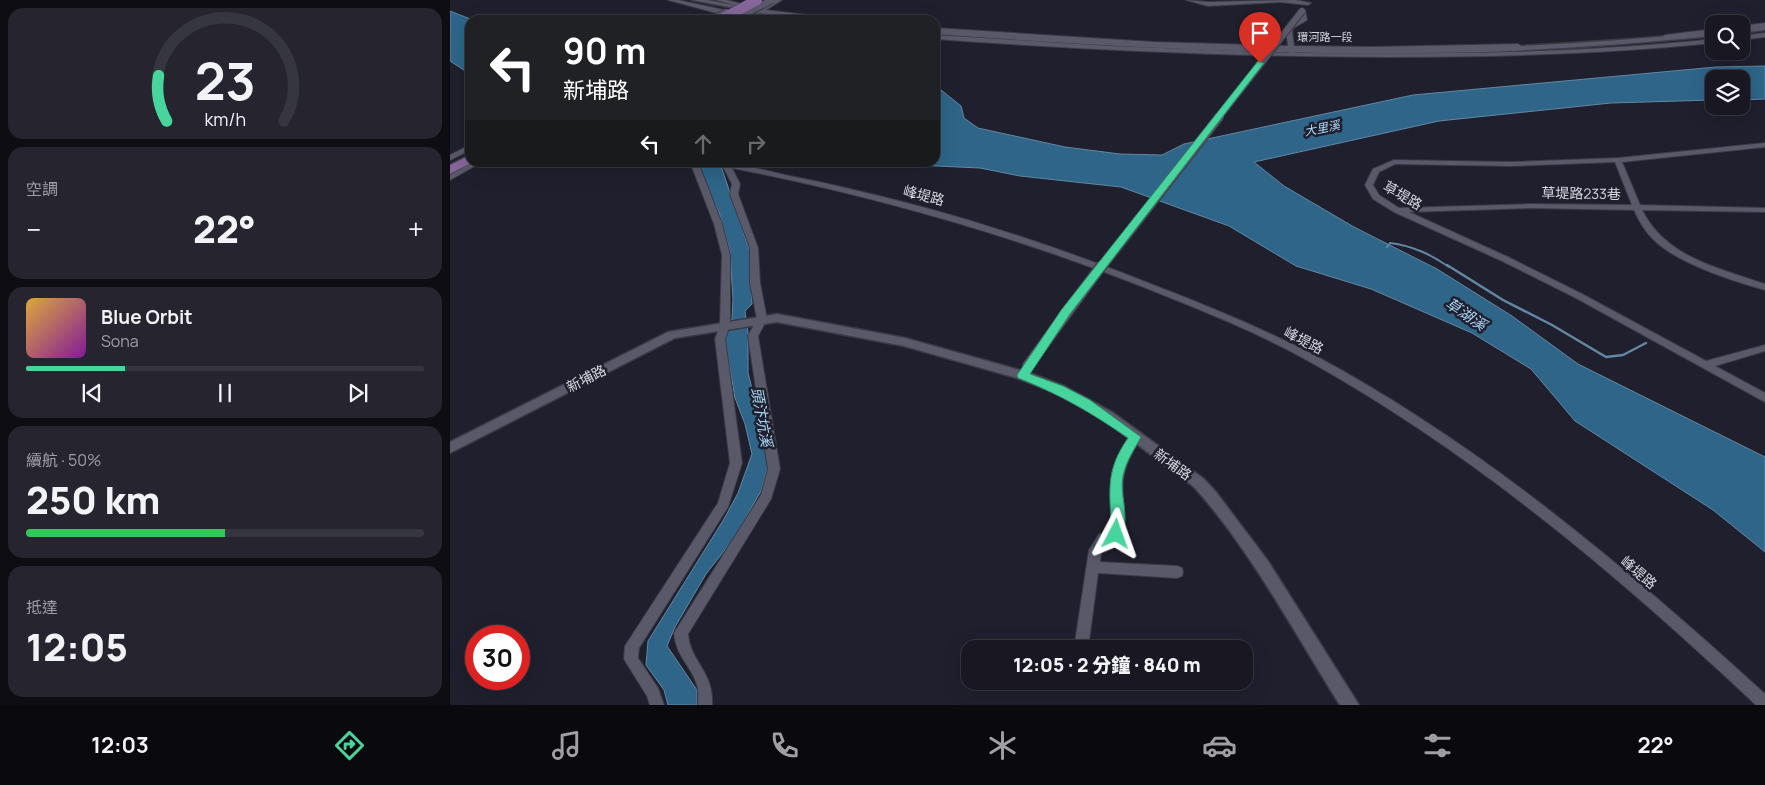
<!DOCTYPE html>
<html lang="zh-TW">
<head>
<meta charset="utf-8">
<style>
  :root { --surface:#181722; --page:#25242f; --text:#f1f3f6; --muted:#9f9fa5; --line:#363640; --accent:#48d49d }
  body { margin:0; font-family:Manrope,"Noto Sans TC",sans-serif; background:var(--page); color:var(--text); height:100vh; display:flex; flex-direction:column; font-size:19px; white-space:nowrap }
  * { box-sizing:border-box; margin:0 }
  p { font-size:16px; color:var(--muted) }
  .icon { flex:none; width:28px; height:28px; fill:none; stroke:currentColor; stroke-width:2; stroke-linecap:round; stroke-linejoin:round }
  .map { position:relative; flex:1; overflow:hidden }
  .drawer { display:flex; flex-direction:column; gap:8px; padding:8px; background:#0d0d13; width:450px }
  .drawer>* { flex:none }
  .hud { position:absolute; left:15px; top:15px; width:475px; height:152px; border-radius:15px; box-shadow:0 5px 20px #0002,0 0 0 1px var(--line); background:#202124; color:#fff; overflow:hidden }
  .controls { position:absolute; left:1255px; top:15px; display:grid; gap:10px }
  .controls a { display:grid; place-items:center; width:45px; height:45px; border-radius:10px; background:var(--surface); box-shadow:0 5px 20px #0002,0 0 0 1px var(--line); font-size:25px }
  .speed { position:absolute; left:15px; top:625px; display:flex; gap:10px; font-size:25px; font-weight:700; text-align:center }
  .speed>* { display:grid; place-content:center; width:65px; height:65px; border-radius:50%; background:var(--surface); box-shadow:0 5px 20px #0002,0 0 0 1px var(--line); line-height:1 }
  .speed .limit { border:8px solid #d22; background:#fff; color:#111 }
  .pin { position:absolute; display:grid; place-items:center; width:42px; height:42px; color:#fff; margin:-51px -21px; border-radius:50% 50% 50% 0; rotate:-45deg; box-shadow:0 0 5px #0007 }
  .pin .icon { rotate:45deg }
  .me { position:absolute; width:55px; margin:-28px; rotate:4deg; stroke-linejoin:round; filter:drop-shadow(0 0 4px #0008) }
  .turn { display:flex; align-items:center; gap:18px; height:105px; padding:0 15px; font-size:22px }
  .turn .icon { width:65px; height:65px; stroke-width:2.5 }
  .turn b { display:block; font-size:35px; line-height:42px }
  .lanes { display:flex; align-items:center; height:48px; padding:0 15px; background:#0003; justify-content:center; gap:25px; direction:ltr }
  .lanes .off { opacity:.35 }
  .big { font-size:38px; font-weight:800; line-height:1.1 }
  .drawer .card { flex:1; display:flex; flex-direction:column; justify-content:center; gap:8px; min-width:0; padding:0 18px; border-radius:15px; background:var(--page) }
  .drawer .dial { align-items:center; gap:0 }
  .dial svg { height:130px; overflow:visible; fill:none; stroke:var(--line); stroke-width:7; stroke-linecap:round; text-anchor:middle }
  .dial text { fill:var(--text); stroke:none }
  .song { display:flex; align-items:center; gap:15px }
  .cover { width:60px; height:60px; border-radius:8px; background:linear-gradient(135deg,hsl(40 70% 55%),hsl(290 70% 35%)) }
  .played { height:5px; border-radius:2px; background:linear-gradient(90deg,var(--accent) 25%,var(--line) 25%) }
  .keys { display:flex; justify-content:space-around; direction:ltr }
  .heat { display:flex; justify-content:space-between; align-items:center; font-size:28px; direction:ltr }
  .charge { height:8px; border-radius:4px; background:linear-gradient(90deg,#34c759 50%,var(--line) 0) }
  .trip { position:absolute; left:511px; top:640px; width:292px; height:50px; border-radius:15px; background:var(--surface); box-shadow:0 5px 20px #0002,0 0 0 1px var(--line); font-weight:800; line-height:50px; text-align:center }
  .menu { display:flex; height:80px; justify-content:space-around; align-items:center; background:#0a090e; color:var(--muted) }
  .menu .icon { width:35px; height:35px }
  .menu .current { color:var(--accent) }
  .menu b { font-size:22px; color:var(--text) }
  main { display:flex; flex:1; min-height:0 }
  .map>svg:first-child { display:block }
  .water { fill:#2e6588; stroke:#6188a3 }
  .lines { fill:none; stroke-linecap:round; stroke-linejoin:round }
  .stream-far1 { stroke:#6188a3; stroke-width:2 }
  .stream { stroke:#6188a3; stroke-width:2.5 }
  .minor-casing { stroke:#3b3a46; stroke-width:2 }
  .tertiary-casing { stroke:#3b3a46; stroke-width:3 }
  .primary-casing { stroke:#3b3a46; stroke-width:3 }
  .minor { fill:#5a596a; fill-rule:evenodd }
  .tertiary { fill:#5a596a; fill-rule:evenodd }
  .primary { fill:#86669b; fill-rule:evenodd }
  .minor-bridge-far2-casing { stroke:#3b3a46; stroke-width:8; stroke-linecap:butt }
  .minor-bridge-far1-casing { stroke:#3b3a46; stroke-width:10; stroke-linecap:butt }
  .minor-bridge-casing { stroke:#3b3a46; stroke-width:12; stroke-linecap:butt }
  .primary-bridge-casing { stroke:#3b3a46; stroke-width:11; stroke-linecap:butt }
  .minor-bridge-far2 { stroke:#5a596a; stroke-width:6 }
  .minor-bridge-far1 { stroke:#5a596a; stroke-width:8 }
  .minor-bridge { stroke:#5a596a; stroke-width:10 }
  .primary-bridge { stroke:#86669b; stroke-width:10 }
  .route { fill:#48d49d; stroke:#2f8a66 }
  .labels { text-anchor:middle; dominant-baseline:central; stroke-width:5; stroke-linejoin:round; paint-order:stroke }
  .far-street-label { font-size:11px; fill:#d8d8e2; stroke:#201f2d }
  .far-water-label { font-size:12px; font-style:italic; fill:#aad8f9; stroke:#201f2d }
  .street-label { font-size:14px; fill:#d8d8e2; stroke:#201f2d }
  .water-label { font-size:15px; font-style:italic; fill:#aad8f9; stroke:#201f2d }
</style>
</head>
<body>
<main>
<section class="drawer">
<div class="card dial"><svg viewBox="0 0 100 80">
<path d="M14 69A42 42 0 1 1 86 69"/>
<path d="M14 69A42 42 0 0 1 9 41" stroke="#48d49d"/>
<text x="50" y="56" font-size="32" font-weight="700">23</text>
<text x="50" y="72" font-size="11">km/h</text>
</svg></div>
<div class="card"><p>空調</p>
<div class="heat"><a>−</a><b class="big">22°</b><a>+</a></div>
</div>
<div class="card">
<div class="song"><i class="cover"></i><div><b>Blue Orbit</b><p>Sona</p></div></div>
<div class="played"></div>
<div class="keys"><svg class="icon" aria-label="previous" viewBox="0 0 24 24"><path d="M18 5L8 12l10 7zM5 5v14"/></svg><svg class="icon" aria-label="pause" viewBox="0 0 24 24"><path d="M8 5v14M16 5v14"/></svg><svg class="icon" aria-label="next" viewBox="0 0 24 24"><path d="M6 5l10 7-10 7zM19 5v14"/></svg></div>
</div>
<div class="card"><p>續航 · 50%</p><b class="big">250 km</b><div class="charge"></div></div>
<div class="card"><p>抵達</p><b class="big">12:05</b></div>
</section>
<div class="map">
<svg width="1315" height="705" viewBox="0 0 1315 705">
  <rect width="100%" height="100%" fill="#201f2d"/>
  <path class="water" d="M0 11 23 20H20V74L0 61Z
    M1315 66V99L1291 100V79H1264V100L1161 103 989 121 804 162 834 186 904 227 987 269 1062 316 1128 364 1315 457V552L1263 510 1125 421 1081 369 1022 333 921 289 846 266 779 226 671 187 570 176 530 168 421 163 485 162V85L511 106 514 118 528 128 615 147 670 154 712 155 734 144 963 95 1266 67Z
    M248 163H270L300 252 302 304 295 311 298 332V373L310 419 318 466 311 491 285 537 256 574 225 627 217 646 247 690V705H218L214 690 196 665 198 641 274 519 288 493 302 454 295 424 285 398 275 340 282 319 283 299 280 251 269 212 260 196Z"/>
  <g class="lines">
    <path class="stream-far1" d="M937 247 940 243C963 246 980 254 999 267"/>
    <path class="stream" d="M997 265 1053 300 1102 325 1156 357 1173 355 1196 343"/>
    <g class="minor-casing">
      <path id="minor" d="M218 0H228L321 20H308L270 14Z
        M266 0H276L310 8 325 0H332L316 10 382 18 385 20H369L312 12 308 14 305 12 306 11Z
        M736 0 758 2 845 0 861 3 858 5 830 2 758 6Z
        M852 8 855 10 857 20C840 31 841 24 844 46L922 47 1068 44 1071 46 1068 48 922 51 845 50V53C985 54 1124 54 1264 39V43C1156 54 1048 57 939 57 787 57 636 50 485 39V35L659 46 839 53V50C721 47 603 40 485 32V28L704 42 838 46 836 29 839 24 851 19 849 10Z
        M1315 23V27L1291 30V26Z
        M1264 29V33L1215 39 1212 37 1215 35Z
        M1315 33V37L1291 40V36Z
        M1315 143V147L1172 162 1190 205 1315 208V212L1192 210C1216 258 1269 268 1315 284V290C1283 281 1226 263 1203 239 1195 231 1189 221 1184 210L1081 208 959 212 1058 257 1132 294 1256 361 1315 345V351L1265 366 1315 393V402L1126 298 1052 261 944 212 923 199 915 185 923 169 944 160 1060 162 1168 158ZM1165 162 1182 205 1081 204 949 208 929 195 923 185 929 172 945 164 1060 166Z
        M20 145V150L0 160V155Z
        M23 162H32L0 180V175Z
        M240 162H248L272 224 280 255V325L275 339 292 463 278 507 189 648 188 658 208 688 214 705H200L197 696 174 659 175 646 268 503 280 463 265 339 270 325 272 255 264 224Z
        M257 162C285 162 313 170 340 176 386 185 431 196 476 208 556 230 634 257 711 288 763 308 816 330 866 356 1031 445 1177 568 1315 694V705H1306C1170 577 1026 455 862 363 811 334 756 312 701 290 565 236 425 196 282 168L290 184 288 194 308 248 310 283 317 319 308 336 330 469 321 499 238 634C240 662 264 671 262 705H248C248 698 249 692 247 685 241 665 226 657 224 633L311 495 318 469 298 336 307 319 300 283V248L280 194 282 184 273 167Z
        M685 433 689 434 691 437C683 451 675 464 673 480 671 498 679 521 670 538 654 543 652 544 650 562L727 566 732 568 733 572 732 576 727 578 648 573 638 649H624L639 550 649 534 661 530C663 520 661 509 661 498 660 473 668 455 681 434Z"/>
    </g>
    <g class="tertiary-casing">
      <path id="tertiary" d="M242 0H257L363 20H347Z
        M1315 26V30L1291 33V29Z
        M485 30C647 42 808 50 970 49 1068 48 1166 41 1264 32V36C1166 45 1068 53 970 53 808 55 647 46 485 34Z
        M327 314 455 338 577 372 614 386 662 412 754 479 766 492 818 561 909 705H890C845 634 800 549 744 487L652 418 604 392 567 378 454 346 327 322 225 338 0 453V442L218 332Z"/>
    </g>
    <g class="primary-casing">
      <path id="primary" d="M20 155V162H23L0 174V165Z"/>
    </g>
    <use href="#minor" class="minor"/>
    <use href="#tertiary" class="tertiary"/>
    <use href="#primary" class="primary"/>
    <g class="minor-bridge-far2-casing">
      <path id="minor-bridge-far2" d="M261 20 276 12
        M284 20 322 0
        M769 117 852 11"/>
    </g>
    <g class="minor-bridge-far1-casing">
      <path id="minor-bridge-far1" d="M652 267 770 116"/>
    </g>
    <g class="minor-bridge-casing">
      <path id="minor-bridge" d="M577 367 652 265"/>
    </g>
    <g class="primary-bridge-casing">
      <path id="primary-bridge" d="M270 20 307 0"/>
    </g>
    <use href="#minor-bridge-far2" class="minor-bridge-far2"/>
    <use href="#minor-bridge-far1" class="minor-bridge-far1"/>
    <use href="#minor-bridge" class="minor-bridge"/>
    <use href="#primary-bridge" class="primary-bridge"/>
  </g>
  <path class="route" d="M808 61 814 63 620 314 580 374 613 386 640 400 691 437C684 450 676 461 673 476 669 496 681 518 671 538H661L659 534 661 527C660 490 655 471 678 438 640 412 611 395 568 378L567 375 612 309Z"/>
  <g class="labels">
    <g class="far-street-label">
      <text x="875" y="36">環河路一段</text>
    </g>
    <g class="far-water-label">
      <text transform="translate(872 128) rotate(-11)">大里溪</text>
    </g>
    <g class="street-label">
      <text transform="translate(1131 193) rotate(1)">草堤路233巷</text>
      <text transform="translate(474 195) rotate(15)">峰堤路</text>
      <text transform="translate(953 195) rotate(30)">草堤路</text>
      <text transform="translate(854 340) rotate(27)">峰堤路</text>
      <text transform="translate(136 378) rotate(-27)">新埔路</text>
      <text transform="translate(723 464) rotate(36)">新埔路</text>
      <text transform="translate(1189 572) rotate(40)">峰堤路</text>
    </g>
    <g class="water-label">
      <text transform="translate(1016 314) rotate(34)">草湖溪</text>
      <text transform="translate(312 417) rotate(80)">頭汴坑溪</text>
    </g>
  </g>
</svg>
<div class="controls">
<a><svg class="icon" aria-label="search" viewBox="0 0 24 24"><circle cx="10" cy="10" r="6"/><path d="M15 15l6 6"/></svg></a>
<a><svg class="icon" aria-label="layers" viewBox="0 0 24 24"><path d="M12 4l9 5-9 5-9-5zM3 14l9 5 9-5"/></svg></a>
</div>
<div class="speed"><div class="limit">30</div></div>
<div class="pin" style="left:810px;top:63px;background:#d93025"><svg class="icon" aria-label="arrive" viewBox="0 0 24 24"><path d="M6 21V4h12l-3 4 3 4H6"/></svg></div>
<svg class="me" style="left:666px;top:534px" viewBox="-20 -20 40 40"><path d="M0-17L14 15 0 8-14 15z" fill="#48d49d" stroke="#fff" stroke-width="4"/></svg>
<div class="trip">12:05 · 2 分鐘 · 840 m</div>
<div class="hud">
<div class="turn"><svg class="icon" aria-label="left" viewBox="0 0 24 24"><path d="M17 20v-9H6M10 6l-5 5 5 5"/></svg><div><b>90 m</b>新埔路</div></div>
<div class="lanes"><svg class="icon" aria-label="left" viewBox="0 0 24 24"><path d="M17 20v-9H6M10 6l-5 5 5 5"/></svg><svg class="icon off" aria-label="ahead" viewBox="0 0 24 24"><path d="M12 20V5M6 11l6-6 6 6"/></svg><svg class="icon off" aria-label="right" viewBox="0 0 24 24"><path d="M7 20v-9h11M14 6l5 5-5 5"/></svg></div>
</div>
</div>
</main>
<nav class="menu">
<b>12:03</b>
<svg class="icon current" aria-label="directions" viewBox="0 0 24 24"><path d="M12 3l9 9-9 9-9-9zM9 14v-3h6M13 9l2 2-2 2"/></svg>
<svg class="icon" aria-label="music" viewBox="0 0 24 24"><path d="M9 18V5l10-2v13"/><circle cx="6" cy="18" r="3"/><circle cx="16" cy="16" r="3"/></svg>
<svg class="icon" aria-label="phone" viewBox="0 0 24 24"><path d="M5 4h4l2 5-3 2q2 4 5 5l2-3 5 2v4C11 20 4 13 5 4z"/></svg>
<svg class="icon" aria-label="climate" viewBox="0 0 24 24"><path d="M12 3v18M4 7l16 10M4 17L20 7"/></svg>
<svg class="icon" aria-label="car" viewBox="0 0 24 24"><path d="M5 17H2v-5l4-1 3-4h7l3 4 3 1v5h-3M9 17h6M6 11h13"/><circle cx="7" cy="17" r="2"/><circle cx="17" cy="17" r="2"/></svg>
<svg class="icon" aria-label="filters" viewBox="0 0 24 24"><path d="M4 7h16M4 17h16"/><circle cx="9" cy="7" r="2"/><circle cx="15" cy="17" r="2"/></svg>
<b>22°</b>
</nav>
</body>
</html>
